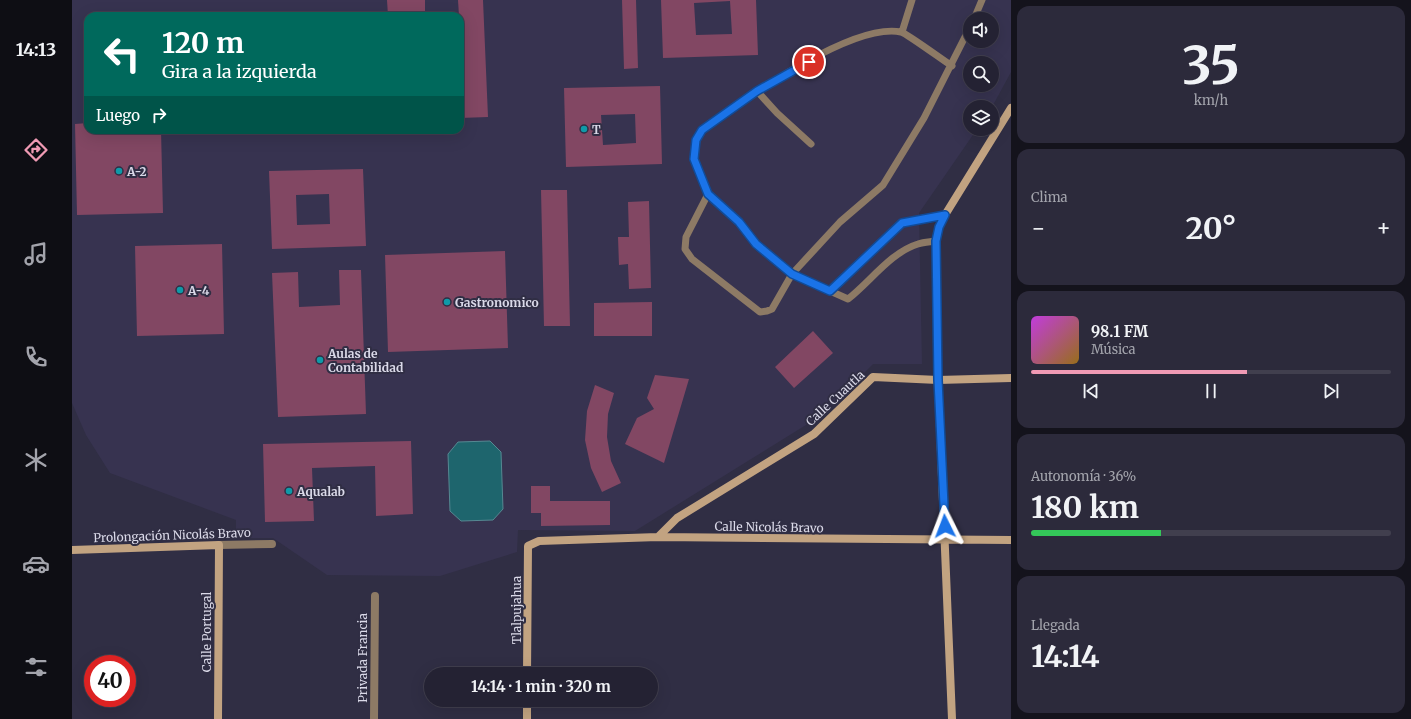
<!DOCTYPE html>
<html lang="es">
<head>
<meta charset="utf-8">
<style>
  :root { --surface:#242233; --page:#2c2a3b; --text:#f1f3f6; --muted:#a3a4ac; --line:#413f4e; --accent:#f09ab4 }
  body { margin:0; font-family:Merriweather,serif; background:var(--page); color:var(--text); height:100vh; display:flex; flex-direction:column; font-size:15px; white-space:nowrap }
  * { box-sizing:border-box; margin:0 }
  p { font-size:13px; color:var(--muted) }
  .icon { flex:none; width:22px; height:22px; fill:none; stroke:currentColor; stroke-width:2; stroke-linecap:round; stroke-linejoin:round }
  .map { position:relative; flex:1; overflow:hidden }
  .drawer { display:flex; flex-direction:column; gap:6px; padding:6px; background:#14131c; width:400px }
  .drawer>* { flex:none }
  .guide { position:absolute; left:12px; top:12px; width:380px; height:122px; border-radius:12px; box-shadow:0 4px 16px #0002,0 0 0 1px var(--line); background:#00695c; color:#fff; overflow:hidden }
  .tools { position:absolute; left:891px; top:12px; display:grid; gap:8px }
  .tools a { display:grid; place-items:center; width:36px; height:36px; border-radius:50%; background:var(--surface); box-shadow:0 4px 16px #0002,0 0 0 1px var(--line); font-size:20px }
  .speed { position:absolute; left:12px; top:655px; display:flex; gap:8px; font-size:20px; font-weight:700; text-align:center }
  .speed>* { display:grid; place-content:center; width:52px; height:52px; border-radius:50%; background:var(--surface); box-shadow:0 4px 16px #0002,0 0 0 1px var(--line); line-height:1 }
  .speed .limit { border:6px solid #d22; background:#fff; color:#111 }
  .pin { position:absolute; display:grid; place-items:center; width:34px; height:34px; color:#fff; margin:-17px; border:2px solid #fff; border-radius:50%; box-shadow:0 1px 4px #0007 }
  .me { position:absolute; width:44px; margin:-22px; rotate:357deg; stroke-linejoin:round; filter:drop-shadow(0 0 3px #0008) }
  .turn { display:flex; align-items:center; gap:14px; height:84px; padding:0 12px; font-size:18px }
  .turn .icon { width:52px; height:52px; stroke-width:2.5 }
  .turn b { display:block; font-size:28px; line-height:34px }
  .then { display:flex; align-items:center; height:38px; padding:0 12px; background:#0003; gap:8px; font-size:15px }
  .big { font-size:30px; font-weight:700; line-height:1.1 }
  .drawer .tile { flex:1; display:flex; flex-direction:column; justify-content:center; gap:6px; min-width:0; padding:0 14px; border-radius:12px; background:var(--page) }
  .drawer .dial { align-items:center; gap:0 }
  .dial b { font-size:52px; line-height:1 }
  .song { display:flex; align-items:center; gap:12px }
  .cover { width:48px; height:48px; border-radius:6px; background:linear-gradient(135deg,hsl(290 70% 55%),hsl(40 70% 35%)) }
  .played { height:4px; border-radius:2px; background:linear-gradient(90deg,var(--accent) 60%,var(--line) 60%) }
  .keys { display:flex; justify-content:space-around; direction:ltr }
  .heat { display:flex; justify-content:space-between; align-items:center; font-size:22px; direction:ltr }
  .charge { height:6px; border-radius:3px; background:linear-gradient(90deg,#34c759 36%,var(--line) 0) }
  .trip { position:absolute; left:352px; top:667px; width:234px; height:40px; border-radius:20px; background:var(--surface); box-shadow:0 4px 16px #0002,0 0 0 1px var(--line); font-weight:700; line-height:40px; text-align:center }
  main { display:flex; flex:1; min-height:0 }
  .menu { display:flex; flex-direction:column; width:72px; justify-content:space-around; align-items:center; background:#0e0e14; color:var(--muted) }
  .menu .icon { width:28px; height:28px }
  .menu .on { color:var(--accent) }
  .menu b { font-size:18px; color:var(--text) }
  .map>svg:first-child { display:block }
  .built { fill:#373350; fill-rule:evenodd }
  .water { fill:#1e656d; stroke:#568892 }
  .building { fill:#824763; fill-rule:evenodd }
  .lines { fill:none; stroke-linecap:round; stroke-linejoin:round }
  .lane { stroke:#8d7a65; stroke-width:7 }
  .street { stroke:#8d7a65; stroke-width:8 }
  .secondary { stroke:#c2a381; stroke-width:8 }
  .route-casing { stroke:#114b97; stroke-width:10 }
  .route { stroke:#1a73e8; stroke-width:7 }
  .culture-dot { fill:#0f9aa8; stroke:#302e44; stroke-width:1.5 }
  .labels { text-anchor:middle; dominant-baseline:central; stroke-width:4; stroke-linejoin:round; paint-order:stroke }
  .poi-label { font-size:12px; font-weight:bold; fill:#dad9e8; stroke:#302e44; text-anchor:start }
  .street-label { font-size:12px; fill:#dad9e8; stroke:#302e44 }
</style>
</head>
<body>
<main>
<nav class="menu">
<b>14:13</b>
<svg class="icon on" aria-label="directions" viewBox="0 0 24 24"><path d="M12 3l9 9-9 9-9-9zM9 14v-3h6M13 9l2 2-2 2"/></svg>
<svg class="icon" aria-label="music" viewBox="0 0 24 24"><path d="M9 18V5l10-2v13"/><circle cx="6" cy="18" r="3"/><circle cx="16" cy="16" r="3"/></svg>
<svg class="icon" aria-label="phone" viewBox="0 0 24 24"><path d="M5 4h4l2 5-3 2q2 4 5 5l2-3 5 2v4C11 20 4 13 5 4z"/></svg>
<svg class="icon" aria-label="climate" viewBox="0 0 24 24"><path d="M12 3v18M4 7l16 10M4 17L20 7"/></svg>
<svg class="icon" aria-label="car" viewBox="0 0 24 24"><path d="M5 17H2v-5l4-1 3-4h7l3 4 3 1v5h-3M9 17h6M6 11h13"/><circle cx="7" cy="17" r="2"/><circle cx="17" cy="17" r="2"/></svg>
<svg class="icon" aria-label="filters" viewBox="0 0 24 24"><path d="M4 7h16M4 17h16"/><circle cx="9" cy="7" r="2"/><circle cx="15" cy="17" r="2"/></svg>
</nav>
<div class="map">
<svg width="939" height="719" viewBox="0 0 939 719">
  <rect width="100%" height="100%" fill="#302e44"/>
  <path class="built" d="M0 0H939V72L920 107H898V129H905L847 213 850 364H801L750 415 563 531 446 530 445 552 368 576 255 575 201 538H164V520L38 473 14 435 0 403ZM16 16H388V130H16ZM898 19H920V41H898ZM898 63H920V85H898Z"/>
  <path class="water" d="M418 441 429 452 431 509 421 520 389 521 378 511 376 454 386 442Z"/>
  <path class="building" d="M315 0H353V16H316Z
    M386 0H411L416 117 388 118V96H389L388 16H387Z
    M550 0H564L566 68 552 69Z
    M589 0H684L686 55 591 58ZM658 1 660 34 624 35 622 3Z
    M588 86 590 164 494 167 492 88ZM563 114 564 143 531 145 529 115Z
    M16 123V130H89L91 213 5 215 3 124Z
    M291 169 294 246 200 249 197 171ZM257 194 258 224 225 225 224 195Z
    M469 190H495L498 326H472Z
    M577 201 579 288 557 289 556 264 547 265 546 237H557L556 202Z
    M150 244 152 334 65 336 63 246Z
    M433 251 436 348 316 352 313 255Z
    M267 270H289L294 414 206 417 200 273 226 272 227 307 268 305Z
    M580 302V336H522V303Z
    M741 331 761 353 722 388 703 367Z
    M583 375 617 379 592 463 553 444 565 418 582 409 575 398Z
    M523 385 542 393 536 414 535 437 539 461 549 483 530 492 519 468 513 440 515 411Z
    M339 441 341 514 304 516 303 466 240 468 242 521 193 522 191 444Z
    M459 486H478V501H538V525L469 526V513H459Z"/>
  <g class="lines">
    <path class="lane" d="M902 19 910 0
      M830 32 840 0
      M685 91 705 113 739 144
      M636 194 614 237 613 249 620 259 688 312 695 311 700 309 720 274 768 222 811 185 852 118 898 27
      M864 241C858 242 852 242 846 244 819 252 798 282 776 299L720 274 684 244 667 222 636 194 622 159 625 140 630 130C671 101 779 22 829 32 834 33 872 61 880 66
      M758 291 830 223 873 215"/>
    <path class="street" d="M147 545 200 544
      M302 719 303 596"/>
    <path class="secondary" d="M586 537 605 518 742 434 801 377 866 380 939 378
      M0 550 147 545 146 719
      M455 674 456 546 467 541 586 537 939 540
      M455 719V700
      M880 719 866 380 864 241 867 227 873 215 939 108"/>
  </g>
  <g class="lines">
    <g class="route-casing">
      <path id="route" d="M737 62 685 91 630 130 624 140 622 159 636 194 667 222 684 244 720 274 758 291 830 223 873 215 867 227 864 241 866 380 873 526"/>
    </g>
    <use href="#route" class="route"/>
  </g>
  <g class="culture-dot">
    <circle cx="512" cy="129" r="4"/>
    <circle cx="47" cy="171" r="4"/>
    <circle cx="108" cy="290" r="4"/>
    <circle cx="375" cy="302" r="4"/>
    <circle cx="248" cy="360" r="4"/>
    <circle cx="217" cy="491" r="4"/>
  </g>
  <g class="labels">
    <g class="poi-label">
      <text x="520" y="129">T</text>
      <text x="55" y="171">A-2</text>
      <text x="116" y="290">A-4</text>
      <text x="383" y="302">Gastronomico</text>
      <text x="256" y="353">Aulas de<tspan x="256" dy="14">Contabilidad</tspan></text>
      <text x="225" y="491">Aqualab</text>
    </g>
    <g class="street-label">
      <text transform="translate(763 398) rotate(-43)">Calle Cuautla</text>
      <text transform="translate(697 527) rotate(1)">Calle Nicolás Bravo</text>
      <text transform="translate(100 535) rotate(-2)">Prolongación Nicolás Bravo</text>
      <text transform="translate(444 610) rotate(-90)">Tlalpujahua</text>
      <text transform="translate(134 632) rotate(-90)">Calle Portugal</text>
      <text transform="translate(290 658) rotate(-90)">Privada Francia</text>
    </g>
  </g>
</svg>
<div class="tools">
<a><svg class="icon" aria-label="sound" viewBox="0 0 24 24"><path d="M4 9h4l5-4v14l-5-4H4zM17 9q2 3 0 6"/></svg></a>
<a><svg class="icon" aria-label="search" viewBox="0 0 24 24"><circle cx="10" cy="10" r="6"/><path d="M15 15l6 6"/></svg></a>
<a><svg class="icon" aria-label="layers" viewBox="0 0 24 24"><path d="M12 4l9 5-9 5-9-5zM3 14l9 5 9-5"/></svg></a>
</div>
<div class="speed"><div class="limit">40</div></div>
<div class="pin" style="left:737px;top:62px;background:#d93025"><svg class="icon" aria-label="arrive" viewBox="0 0 24 24"><path d="M6 21V4h12l-3 4 3 4H6"/></svg></div>
<svg class="me" style="left:873px;top:526px" viewBox="-20 -20 40 40"><path d="M0-17L14 15 0 8-14 15z" fill="#1a73e8" stroke="#fff" stroke-width="4"/></svg>
<div class="trip">14:14 · 1 min · 320 m</div>
<div class="guide">
<div class="turn"><svg class="icon" aria-label="left" viewBox="0 0 24 24"><path d="M17 20v-9H6M10 6l-5 5 5 5"/></svg><div><b>120 m</b>Gira a la izquierda</div></div>
<div class="then">Luego<svg class="icon" aria-label="right" viewBox="0 0 24 24"><path d="M7 20v-9h11M14 6l5 5-5 5"/></svg></div>
</div>
</div>
<section class="drawer">
<div class="tile dial"><b>35</b><p>km/h</p></div>
<div class="tile"><p>Clima</p>
<div class="heat"><a>−</a><b class="big">20°</b><a>+</a></div>
</div>
<div class="tile">
<div class="song"><i class="cover"></i><div><b>98.1 FM</b><p>Música</p></div></div>
<div class="played"></div>
<div class="keys"><svg class="icon" aria-label="previous" viewBox="0 0 24 24"><path d="M18 5L8 12l10 7zM5 5v14"/></svg><svg class="icon" aria-label="pause" viewBox="0 0 24 24"><path d="M8 5v14M16 5v14"/></svg><svg class="icon" aria-label="next" viewBox="0 0 24 24"><path d="M6 5l10 7-10 7zM19 5v14"/></svg></div>
</div>
<div class="tile"><p>Autonomía · 36%</p><b class="big">180 km</b><div class="charge"></div></div>
<div class="tile"><p>Llegada</p><b class="big">14:14</b></div>
</section>
</main>
</body>
</html>
